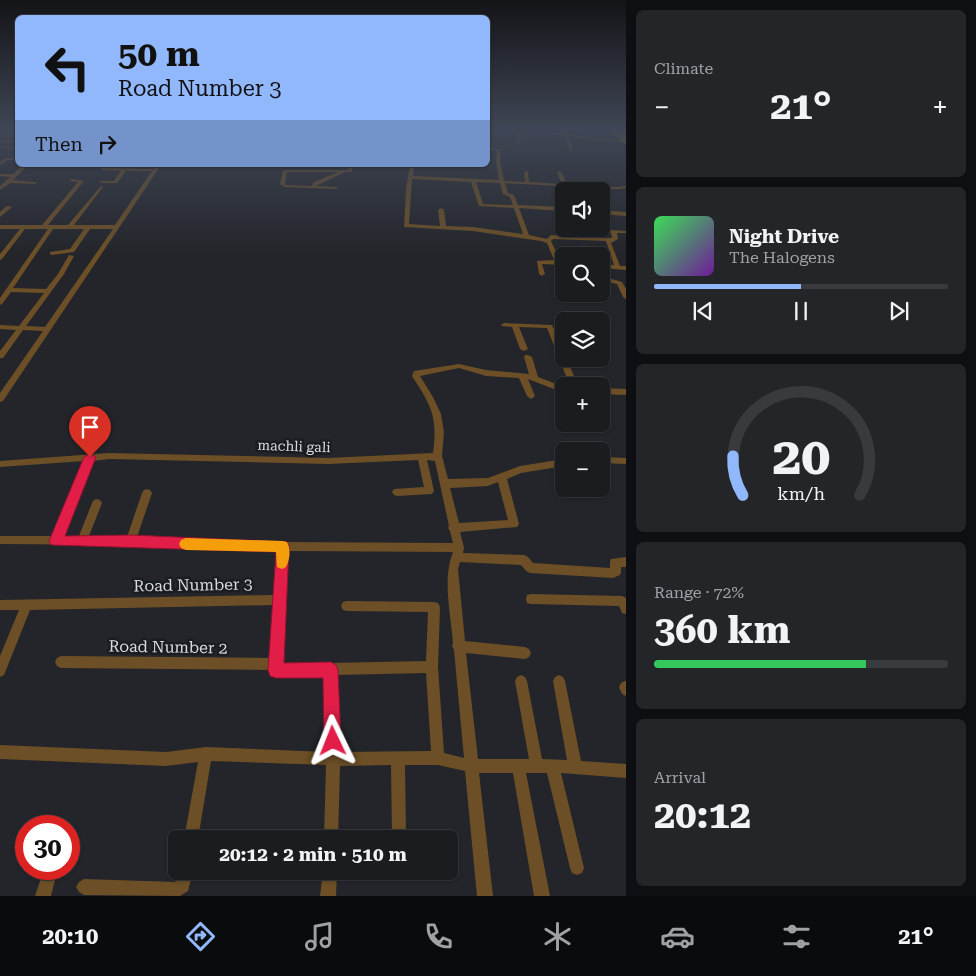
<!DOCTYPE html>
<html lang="en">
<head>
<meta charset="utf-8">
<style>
  :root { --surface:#1a1c20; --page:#232529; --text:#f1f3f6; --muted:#9fa1a5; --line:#383a3e; --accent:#91b8fd }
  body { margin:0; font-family:"Roboto Serif",serif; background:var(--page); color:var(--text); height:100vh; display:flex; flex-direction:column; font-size:19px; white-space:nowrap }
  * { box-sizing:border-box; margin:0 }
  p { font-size:16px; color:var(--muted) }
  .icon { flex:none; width:28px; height:28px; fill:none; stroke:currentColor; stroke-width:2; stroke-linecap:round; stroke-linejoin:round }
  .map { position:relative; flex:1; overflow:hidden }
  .sheet { display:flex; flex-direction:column; gap:10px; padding:10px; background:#0e0f12; width:350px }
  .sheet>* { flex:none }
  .banner { position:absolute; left:15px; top:15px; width:475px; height:152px; border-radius:8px; box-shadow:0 1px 4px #0004,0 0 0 1px var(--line); background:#91b8fd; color:#111; overflow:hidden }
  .fabs { position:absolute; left:555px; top:182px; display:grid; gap:10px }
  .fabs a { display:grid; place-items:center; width:55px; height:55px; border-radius:8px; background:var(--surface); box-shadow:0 1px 4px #0004,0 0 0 1px var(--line); font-size:25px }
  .speed { position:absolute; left:15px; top:815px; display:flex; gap:10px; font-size:25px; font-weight:700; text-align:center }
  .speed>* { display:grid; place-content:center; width:65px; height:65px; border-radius:50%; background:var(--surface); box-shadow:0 1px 4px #0004,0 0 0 1px var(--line); line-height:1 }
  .speed .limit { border:8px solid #d22; background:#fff; color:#111 }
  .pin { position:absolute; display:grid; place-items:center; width:42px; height:42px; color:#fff; margin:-51px -21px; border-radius:50% 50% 50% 0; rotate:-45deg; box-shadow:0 0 5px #0007 }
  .pin .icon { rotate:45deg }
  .me { position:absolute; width:55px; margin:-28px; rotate:358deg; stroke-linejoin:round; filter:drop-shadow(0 0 4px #0008) }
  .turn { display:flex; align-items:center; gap:18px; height:105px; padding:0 20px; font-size:22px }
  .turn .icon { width:65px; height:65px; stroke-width:2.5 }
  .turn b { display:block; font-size:35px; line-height:42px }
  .then { display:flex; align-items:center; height:48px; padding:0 20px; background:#0003; gap:10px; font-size:19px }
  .big { font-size:38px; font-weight:700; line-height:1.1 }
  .sheet .tile { flex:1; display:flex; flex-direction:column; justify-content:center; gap:8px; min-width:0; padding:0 18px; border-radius:8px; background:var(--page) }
  .sheet .dial { align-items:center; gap:0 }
  .dial svg { height:130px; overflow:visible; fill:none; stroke:var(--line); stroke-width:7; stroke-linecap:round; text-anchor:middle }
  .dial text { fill:var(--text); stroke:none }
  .song { display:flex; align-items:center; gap:15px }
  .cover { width:60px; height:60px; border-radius:8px; background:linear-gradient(135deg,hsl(130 70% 55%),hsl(280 70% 35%)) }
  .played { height:5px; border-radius:2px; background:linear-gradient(90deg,var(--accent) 50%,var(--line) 50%) }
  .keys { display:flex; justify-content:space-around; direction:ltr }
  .heat { display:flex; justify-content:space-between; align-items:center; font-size:28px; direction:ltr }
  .charge { height:8px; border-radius:4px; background:linear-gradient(90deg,#34c759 72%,var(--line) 0) }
  .trip { position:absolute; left:168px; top:830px; width:290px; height:50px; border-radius:8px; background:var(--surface); box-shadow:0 1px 4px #0004,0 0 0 1px var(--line); font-weight:700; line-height:50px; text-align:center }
  .dock { display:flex; height:80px; justify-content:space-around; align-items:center; background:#0a0b0d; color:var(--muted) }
  .dock .icon { width:35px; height:35px }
  .dock .on { color:var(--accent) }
  .dock b { font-size:22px; color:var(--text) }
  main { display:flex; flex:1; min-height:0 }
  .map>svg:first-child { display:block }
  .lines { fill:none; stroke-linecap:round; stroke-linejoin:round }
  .minor { fill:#6c4f26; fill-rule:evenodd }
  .major { fill:#b27700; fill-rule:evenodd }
  .highway-bridge { stroke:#c48b33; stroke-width:7 }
  .route { fill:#e11d48; stroke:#92132f }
  .slow { fill:#f59e0b }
  .labels { text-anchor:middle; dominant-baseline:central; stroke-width:5; stroke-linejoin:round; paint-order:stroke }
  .street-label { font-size:14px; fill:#d8dadd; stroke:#191c20 }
  .near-street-label { font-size:16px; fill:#d8dadd; stroke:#191c20 }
</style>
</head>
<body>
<main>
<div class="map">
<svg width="626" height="896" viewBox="0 0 626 896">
  <rect width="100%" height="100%" fill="#23252a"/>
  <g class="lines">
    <path class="minor" d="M0 129H18V131L0 130Z
      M514 129H527L625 141 626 143 570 137 573 150 571 151 569 150 566 136 520 131 521 143 517 144 516 130Z
      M488 136 490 137 491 147 501 150 500 161 504 181 525 182 524 172 526 171 528 172 529 182 562 184 557 172 559 171 561 172 567 184 618 187 626 186V188L618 189 505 183 508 193 514 195 518 205 564 207V211L519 208 529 235 547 239 551 235 597 238 595 230 596 229 626 231V233H617L618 239 611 243 620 266H626V270L601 268V264L614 265 606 241 553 239 551 241 560 260 564 261V265L542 264 545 274 542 276 539 274 537 261 554 260 547 243 541 241 473 231 404 227 406 189 410 165H414L413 176 499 180 496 161 497 151 488 149ZM412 179 471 182 479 206 514 208 523 234 473 227 446 226 444 210 441 208 438 210 440 226 409 224ZM476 182 500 183 503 194 510 197 513 205 483 204ZM601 232 611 233 612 238H603Z
      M0 140 18 141V143L0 142Z
      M0 146 16 148 14 149 0 148Z
      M5 158H18V160H8L0 165V162Z
      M23 165H28L13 180 34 182 36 183V184L10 183 0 190V186L10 177 0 176V174H13Z
      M157 165H161L3 401 0 402V393L43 331 23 330 3 358H0V351L16 330 0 329V325L19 326 44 293 11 292 2 304 0 305V298L48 229H25L2 259 0 260V254L20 229H0V225H42L78 182 70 181V180L72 179 84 181 48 225H68L101 186 103 187 74 225H115L152 171H126L117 183H102L100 182V181H114L121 171 103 170 101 169 103 168 154 169ZM53 229H84L70 249 50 252V254L52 255 74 252 90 229H113L45 327 26 326 64 274 74 256 69 255 58 274 46 289 13 288Z
      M348 165H352V172H345L316 186 335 187H337V189L285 187 280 184 283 170H348ZM287 172H338L314 182 312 186 286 185 285 184Z
      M7 206 12 207 0 217V212Z
      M601 210 626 212V216L601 214Z
      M601 276 622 282 626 289V299L623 297 617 284 601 280Z
      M504 323 552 325 564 351V359H567L578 386H570L547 328 519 327 528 349 524 351 520 349 512 327 502 326 501 325Z
      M525 355H528L532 357 538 377 564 387V393L528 379 535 396 531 399 527 396 519 378 486 376 459 368 420 376 433 397 441 414 444 432 442 456 448 479 488 478 520 466 564 459V466L521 473 507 479 519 524 517 527 460 532 464 548 463 553 524 555 528 557 533 563 610 568V562L611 559 626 557V567H621V572L620 575 613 578 530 573 526 571 521 565 460 562 458 569 465 641 525 647 529 649 531 653 529 657 525 659 466 653 478 759H529L515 681 517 677 521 675 525 677 527 681 542 759 567 760 553 681 555 677 559 675 563 677 565 681 581 761 626 764V778L561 773 584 868 582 873 577 875 572 873 570 868 547 773H526L550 896H534L513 773H479L493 896H477L465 771 438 765H405L406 839H392L391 765 340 766 338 839H324L326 765 211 761 198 839H184L198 762 166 766 0 759V745L166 752 206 747 326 752 325 675 276 676 272 674 270 670 61 668 57 666 55 662 57 658 61 656 271 658 273 605 30 610 4 675 0 677V656L19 610H0V600L274 595 278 550 131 545 0 544V536H53L84 461 0 467V461L109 453 328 458 433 453C438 417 431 405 412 376L414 371 459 364 486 370 529 374 524 357ZM109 459 328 464 418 460 424 487 394 489 392 492 394 495 397 496 432 494 434 491 427 460 435 461 449 526 448 528 450 531 453 543 283 542 137 537 152 493 150 490 147 489 144 490 142 493 127 537 89 536 102 503 100 500 97 499 94 500 92 503 79 536H63L93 461ZM498 482 508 520 459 523 450 488 488 486ZM288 551 453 552C442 580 451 614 453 643L452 646 454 650 464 758 444 753 438 667 440 607 438 603 434 602 347 601 343 602 341 606 343 610 347 611 428 612 426 661 282 664ZM426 673 431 751 339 752 337 675Z
      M601 388 626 389V395L601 394Z
      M601 457 626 458V464L601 463Z
      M531 594 622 596 626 598V614L622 613 619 606 531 604 527 603 526 599 527 595Z
      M625 681H626V696L622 694 619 687 621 683Z
      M44 869H56L57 872 51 896H35Z
      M178 871H193L188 891 180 896 84 895 79 892 76 887 79 882 84 879 175 882 176 881Z
      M323 871H337L336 896H320Z"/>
    <path class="major" d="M616 129H622L626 132V136Z"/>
    <path class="highway-bridge" d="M613 129 626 140"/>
  </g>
  <linearGradient id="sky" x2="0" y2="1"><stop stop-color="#131417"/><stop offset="0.51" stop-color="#3f4655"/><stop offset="1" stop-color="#3f4655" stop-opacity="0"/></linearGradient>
  <rect width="626" height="254" fill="url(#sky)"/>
  <path class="route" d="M90 453 96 457 65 536 131 535 287 542 289 546 284 663 331 662 336 665 338 670 341 741 339 747 333 750 327 747 324 741 323 678H276L270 676 268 670 276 552 51 545 49 541 84 457Z"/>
  <path class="slow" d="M186 538 283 541 287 542C291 549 290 560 286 567L282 569 277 567 276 552 186 550 181 548 179 544 181 540Z"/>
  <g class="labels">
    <g class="street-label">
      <text transform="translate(294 446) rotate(2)">machli gali</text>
    </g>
    <g class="near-street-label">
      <text transform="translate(193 585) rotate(-1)">Road Number 3</text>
      <text transform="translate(168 647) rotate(1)">Road Number 2</text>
    </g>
  </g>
</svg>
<div class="fabs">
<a><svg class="icon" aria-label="sound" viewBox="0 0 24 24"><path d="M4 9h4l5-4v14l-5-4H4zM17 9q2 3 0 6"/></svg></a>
<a><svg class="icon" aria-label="search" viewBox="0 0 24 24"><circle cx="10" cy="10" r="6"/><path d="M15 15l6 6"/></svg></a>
<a><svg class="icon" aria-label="layers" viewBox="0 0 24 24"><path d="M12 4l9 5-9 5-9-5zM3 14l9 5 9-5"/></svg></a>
<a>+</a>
<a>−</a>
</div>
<div class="speed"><div class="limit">30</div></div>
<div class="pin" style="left:90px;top:457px;background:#d93025"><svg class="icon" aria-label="arrive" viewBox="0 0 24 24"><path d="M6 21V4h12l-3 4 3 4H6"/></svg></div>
<svg class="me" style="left:333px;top:741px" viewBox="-20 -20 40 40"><path d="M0-17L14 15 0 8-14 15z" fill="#e11d48" stroke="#fff" stroke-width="4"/></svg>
<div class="trip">20:12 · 2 min · 510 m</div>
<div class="banner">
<div class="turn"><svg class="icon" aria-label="left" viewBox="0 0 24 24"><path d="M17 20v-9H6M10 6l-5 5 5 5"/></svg><div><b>50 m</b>Road Number 3</div></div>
<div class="then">Then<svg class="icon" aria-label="right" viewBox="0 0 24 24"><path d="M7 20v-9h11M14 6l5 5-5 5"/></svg></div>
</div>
</div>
<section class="sheet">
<div class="tile"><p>Climate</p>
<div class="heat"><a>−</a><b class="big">21°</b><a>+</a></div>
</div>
<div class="tile">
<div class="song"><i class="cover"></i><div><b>Night Drive</b><p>The Halogens</p></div></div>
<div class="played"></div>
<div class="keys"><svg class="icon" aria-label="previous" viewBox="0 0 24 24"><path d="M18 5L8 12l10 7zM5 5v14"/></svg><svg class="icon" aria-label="pause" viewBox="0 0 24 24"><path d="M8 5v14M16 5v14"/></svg><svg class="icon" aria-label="next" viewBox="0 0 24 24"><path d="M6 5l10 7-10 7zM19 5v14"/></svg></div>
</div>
<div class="tile dial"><svg viewBox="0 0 100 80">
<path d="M14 69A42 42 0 1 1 86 69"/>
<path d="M14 69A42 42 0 0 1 8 45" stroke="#91b8fd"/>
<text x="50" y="56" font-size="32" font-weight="700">20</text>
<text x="50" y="72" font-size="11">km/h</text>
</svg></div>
<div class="tile"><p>Range · 72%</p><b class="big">360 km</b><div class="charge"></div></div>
<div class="tile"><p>Arrival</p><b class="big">20:12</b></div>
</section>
</main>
<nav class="dock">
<b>20:10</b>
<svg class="icon on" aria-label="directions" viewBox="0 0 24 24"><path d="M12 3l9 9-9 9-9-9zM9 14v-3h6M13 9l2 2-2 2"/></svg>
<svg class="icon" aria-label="music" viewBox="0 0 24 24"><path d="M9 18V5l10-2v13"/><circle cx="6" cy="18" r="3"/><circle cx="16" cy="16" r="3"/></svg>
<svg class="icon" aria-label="phone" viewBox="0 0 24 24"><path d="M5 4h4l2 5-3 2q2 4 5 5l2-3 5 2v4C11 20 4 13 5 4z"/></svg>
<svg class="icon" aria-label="climate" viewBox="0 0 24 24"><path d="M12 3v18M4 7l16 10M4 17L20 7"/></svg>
<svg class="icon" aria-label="car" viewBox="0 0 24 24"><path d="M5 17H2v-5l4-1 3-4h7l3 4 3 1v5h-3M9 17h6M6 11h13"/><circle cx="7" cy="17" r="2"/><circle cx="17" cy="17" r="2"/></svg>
<svg class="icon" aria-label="filters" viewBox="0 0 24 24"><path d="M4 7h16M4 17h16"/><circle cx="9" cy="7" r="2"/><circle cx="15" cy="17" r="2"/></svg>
<b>21°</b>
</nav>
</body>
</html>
